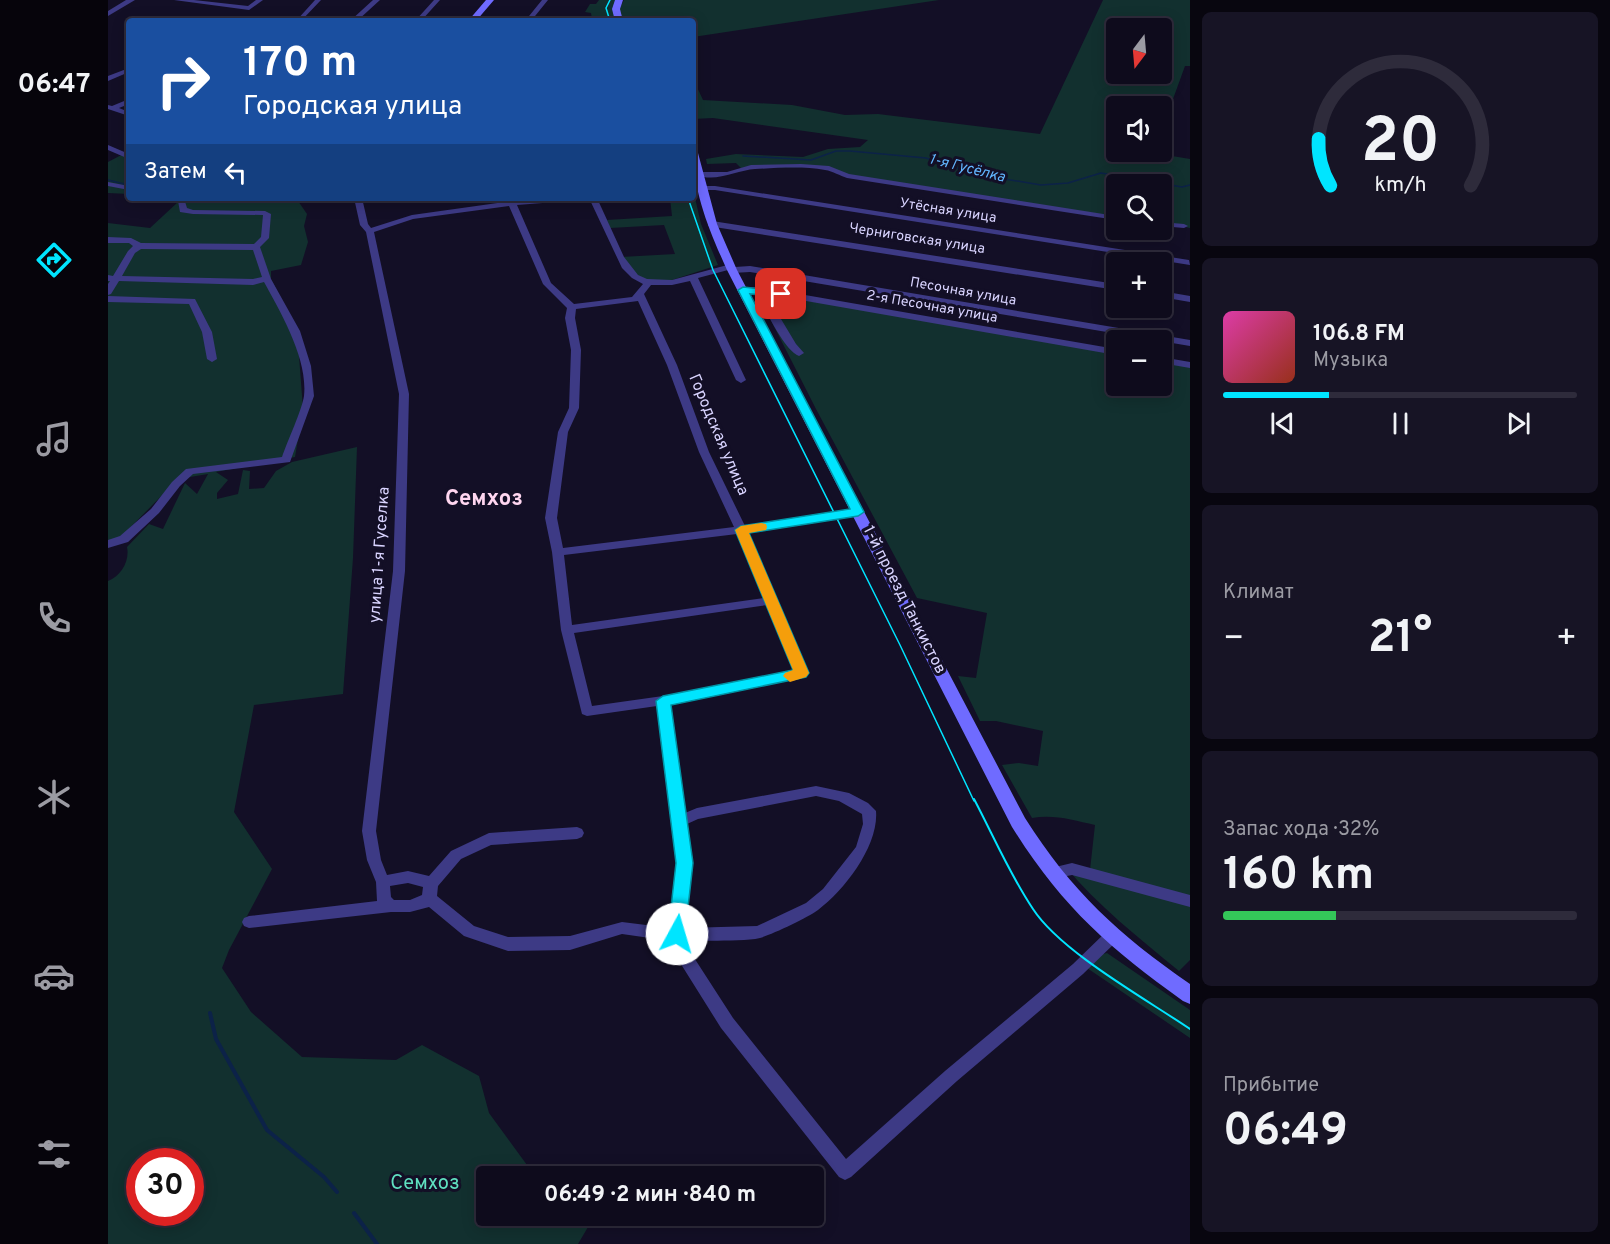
<!DOCTYPE html>
<html lang="ru">
<head>
<meta charset="utf-8">
<style>
  :root { --surface:#0e0b1c; --page:#171425; --text:#f1f3f6; --muted:#9b9ba3; --line:#2e2b3b; --accent:#00e5ff }
  body { margin:0; font-family:Overpass,sans-serif; background:var(--page); color:var(--text); height:100vh; display:flex; flex-direction:column; font-size:22px; white-space:nowrap }
  * { box-sizing:border-box; margin:0 }
  p { font-size:20px; color:var(--muted) }
  .icon { flex:none; width:33px; height:33px; fill:none; stroke:currentColor; stroke-width:2; stroke-linecap:round; stroke-linejoin:round }
  .map { position:relative; flex:1; overflow:hidden }
  .details { display:flex; flex-direction:column; gap:12px; padding:12px; background:#08060f; width:420px }
  .details>* { flex:none }
  .guide { position:absolute; left:18px; top:18px; width:570px; height:183px; border-radius:6px; box-shadow:0 3px 15px #0003,0 0 0 2px var(--line); background:#1a4fa0; color:#fff; overflow:hidden }
  .needle { width:39px; rotate:196deg }
  .tools { position:absolute; left:998px; top:18px; display:grid; gap:12px }
  .tools a { display:grid; place-items:center; width:66px; height:66px; border-radius:6px; background:var(--surface); box-shadow:0 3px 15px #0003,0 0 0 2px var(--line); font-size:30px }
  .speed { position:absolute; left:18px; top:1148px; display:flex; gap:12px; font-size:30px; font-weight:700; text-align:center }
  .speed>* { display:grid; place-content:center; width:78px; height:78px; border-radius:50%; background:var(--surface); box-shadow:0 3px 15px #0003,0 0 0 2px var(--line); line-height:1 }
  .speed .limit { border:9px solid #d22; background:#fff; color:#111 }
  .pin { position:absolute; display:grid; place-items:center; width:51px; height:51px; color:#fff; margin:-26px; border-radius:12px; box-shadow:0 3px 9px #0006 }
  .me { position:absolute; width:66px; margin:-33px; rotate:6deg; stroke-linejoin:round; filter:drop-shadow(0 0 4px #0008) }
  .turn { display:flex; align-items:center; gap:21px; height:126px; padding:0 18px; font-size:27px }
  .turn .icon { width:78px; height:78px; stroke-width:2.5 }
  .turn b { display:block; font-size:42px; line-height:51px }
  .then { display:flex; align-items:center; height:57px; padding:0 18px; background:#0003; gap:12px; font-size:22px }
  .big { font-size:45px; font-weight:700; line-height:1.1 }
  .details .tile { flex:1; display:flex; flex-direction:column; justify-content:center; gap:9px; min-width:0; padding:0 21px; border-radius:9px; background:var(--page) }
  .details .dial { align-items:center; gap:0 }
  .dial svg { height:156px; overflow:visible; fill:none; stroke:var(--line); stroke-width:7; stroke-linecap:round; text-anchor:middle }
  .dial text { fill:var(--text); stroke:none }
  .song { display:flex; align-items:center; gap:18px }
  .cover { width:72px; height:72px; border-radius:9px; background:linear-gradient(135deg,hsl(320 70% 55%),hsl(10 70% 35%)) }
  .played { height:6px; border-radius:3px; background:linear-gradient(90deg,var(--accent) 30%,var(--line) 30%) }
  .keys { display:flex; justify-content:space-around; direction:ltr }
  .heat { display:flex; justify-content:space-between; align-items:center; font-size:33px; direction:ltr }
  .charge { height:9px; border-radius:4px; background:linear-gradient(90deg,#34c759 32%,var(--line) 0) }
  .trip { position:absolute; left:368px; top:1166px; width:348px; height:60px; border-radius:6px; background:var(--surface); box-shadow:0 3px 15px #0003,0 0 0 2px var(--line); font-weight:700; line-height:60px; text-align:center }
  main { display:flex; flex:1; min-height:0 }
  .tabs { display:flex; flex-direction:column; width:108px; justify-content:space-around; align-items:center; background:#06040b; color:var(--muted) }
  .tabs .icon { width:42px; height:42px }
  .tabs .active { color:var(--accent) }
  .tabs b { font-size:27px; color:var(--text) }
  .map>svg:first-child { display:block }
  .green { fill:#12302f; fill-rule:evenodd }
  .lines { fill:none; stroke-linecap:round; stroke-linejoin:round }
  .stream-far1 { stroke:#0c2248; stroke-width:1.5 }
  .stream { stroke:#0c2248; stroke-width:4 }
  .minor { fill:#3d3a85; fill-rule:evenodd }
  .tertiary { fill:#3d3a85; fill-rule:evenodd }
  .secondary { fill:#6f6bff; fill-rule:evenodd }
  .tram-far1 { stroke:#00e5ff; stroke-width:1.5 }
  .tram { stroke:#00e5ff; stroke-width:2 }
  .route { fill:#00e5ff; stroke:#0095a6; stroke-width:1.5 }
  .slow { fill:#f59e0b }
  .labels { text-anchor:middle; dominant-baseline:central; stroke-width:6; stroke-linejoin:round; paint-order:stroke }
  .far-street-label { font-size:14px; fill:#d9d4ff; stroke:#130f26 }
  .far-water-label { font-size:15px; font-style:italic; fill:#62b6ff; stroke:#130f26 }
  .street-label { font-size:16px; fill:#d9d4ff; stroke:#130f26 }
  .near-park-label { font-size:20px; fill:#5fe0c0; stroke:#130f26 }
  .district-label { font-size:22px; font-weight:bold; fill:#ffd6f0; stroke:#130f26 }
</style>
</head>
<body>
<main>
<nav class="tabs">
<b>06:47</b>
<svg class="icon active" aria-label="directions" viewBox="0 0 24 24"><path d="M12 3l9 9-9 9-9-9zM9 14v-3h6M13 9l2 2-2 2"/></svg>
<svg class="icon" aria-label="music" viewBox="0 0 24 24"><path d="M9 18V5l10-2v13"/><circle cx="6" cy="18" r="3"/><circle cx="16" cy="16" r="3"/></svg>
<svg class="icon" aria-label="phone" viewBox="0 0 24 24"><path d="M5 4h4l2 5-3 2q2 4 5 5l2-3 5 2v4C11 20 4 13 5 4z"/></svg>
<svg class="icon" aria-label="climate" viewBox="0 0 24 24"><path d="M12 3v18M4 7l16 10M4 17L20 7"/></svg>
<svg class="icon" aria-label="car" viewBox="0 0 24 24"><path d="M5 17H2v-5l4-1 3-4h7l3 4 3 1v5h-3M9 17h6M6 11h13"/><circle cx="7" cy="17" r="2"/><circle cx="17" cy="17" r="2"/></svg>
<svg class="icon" aria-label="filters" viewBox="0 0 24 24"><path d="M4 7h16M4 17h16"/><circle cx="9" cy="7" r="2"/><circle cx="15" cy="17" r="2"/></svg>
</nav>
<div class="map">
<svg width="1082" height="1244" viewBox="0 0 1082 1244">
  <rect width="100%" height="100%" fill="#130f26"/>
  <path class="green" d="M491 0H508L505 9 508 21H469L484 19 483 13 477 12 482 4H488Z
    M516 0H831L585 37V21H515L511 9Z
    M995 0H1082V66H1077L1053 132V106H1008V152H1046V153L1082 159V228L1053 222V184H1008V217L740 175 722 167 633 168 628 163 599 164 598 159 628 154 695 157 720 149 752 147 760 140 605 118 585 119V70L590 80 588 85 595 100 684 105 737 115 770 114 932 134ZM1008 28H1053V74H1008Z
    M21 151V194L0 193V162Z
    M585 189 593 224 610 265 561 281H533L513 257 567 254 556 225 502 228 499 220 564 216 562 198H585Z
    M46 198H188L199 214 196 226 200 242 193 265 163 271V279L189 329 195 409 187 457 108 472 120 480 109 493V499L130 494 135 470 142 471 141 489 156 488 168 471 184 462 249 447 245 558 235 694 146 705 126 812 164 869 121 950 114 968 143 1012 194 1057 288 1060 314 1045 371 1076 381 1113 427 1176H378V1215H456L480 1227 470 1244H0V581C13 576 22 561 19 547L41 524 55 529 77 483 89 494 100 474 70 479 4 546 0 547V223L42 228 70 202ZM32 1161H82V1212H32Z
    M648 291 1008 354V386H1053V361L1082 366V960L1071 971C1031 938 990 906 957 866L982 870 987 825C966 820 945 814 924 818L894 765 911 763 930 766 935 731 888 721H872L850 676 868 678 879 613 809 598 708 409Z
    M999 953 1082 1010V1038L979 968 995 954Z"/>
  <g class="lines">
    <path class="stream-far1" d="M635 156 703 160 728 151H742L818 158 867 174 933 185 960 183 993 173 1074 187 1082 185
      M0 180 16 184"/>
    <path class="stream" d="M102 1013 108 1039 159 1130 216 1177 229 1192
      M246 1213 269 1244"/>
    <path class="minor" d="M66 0H86L140 6 148 0H155L141 10Z
      M207 0H213L193 21H188Z
      M265 0H272L249 21H242Z
      M326 0H332L313 21H307Z
      M434 0H440L423 21H417Z
      M21 68V72L0 81V76Z
      M21 99V104L11 108 21 112V116L0 109V105L4 106Z
      M0 145 21 154V159L0 150Z
      M693 164 721 166 741 174 1008 216V220L739 178C732 176 725 171 717 170 695 166 670 168 647 169 629 170 605 184 588 174L592 172H619L643 165Z
      M0 182 21 186V190L0 186Z
      M592 186H607L1081 260 1082 265 607 190H592Z
      M67 198H76L79 208 85 210 157 211 163 214 161 238 152 247 163 279 192 331 203 366 206 396 182 462 85 474 72 486 51 513 20 542 0 548V540L12 536 43 509 64 482 78 469 174 457C179 442 194 410 196 396 200 359 173 313 156 282L145 285 11 281 3 294 0 295V284L2 281H0V275L5 276 20 251 25 246 21 243H0V237L23 238 33 243 146 244 153 237 155 215 85 214 72 212 70 201ZM33 249 145 250 154 277 145 279 14 276 27 253Z
      M246 198H254L260 224 263 228 304 215 404 201 477 198 473 200 409 205 443 283 466 304 524 297 535 284 524 278 514 268 481 198H489L516 257 530 275 539 279 564 280 623 264 627 267 642 266 1082 340V346L642 272 624 273 620 270 590 278 638 380 633 383 628 380 582 281 564 285H543L536 294 569 365 601 452 637 526 750 509 755 512 750 515 640 533 700 673 698 676 562 704 577 813 589 808 708 786 741 793 760 803 768 811C771 845 737 890 710 910 699 918 665 934 652 938 635 942 598 940 579 941L583 953 625 1018 738 1159 837 1071 965 964 999 931 1004 930 1009 931 1011 936 1009 941 975 974 849 1081 743 1177 737 1180 731 1177 613 1028 571 961 563 941 514 934 462 950 400 951 356 936 321 907 302 912H283L141 928 136 926 134 922 136 918 141 916 269 901 268 882 259 860 254 831 285 571 291 394 258 232 252 225ZM401 206 435 284 459 308 457 318 463 350 461 408 450 432 437 518 444 552 453 630 474 714 479 716 549 706 570 863 562 928 514 922 462 936 400 937 366 926 329 896 330 886 353 859 383 845 469 839 474 837 476 833 474 829 469 827 381 833 343 851 321 876 300 871 279 875 273 860 268 831 297 571 301 394 266 232 305 219ZM530 301 559 365 591 452 626 527 455 548 449 518 460 432 471 408 473 350 467 318 468 309ZM629 534 656 598 464 625 456 555ZM659 605 686 670 555 696 484 706 466 633ZM708 796 731 801 754 814 755 824 748 847 715 889 698 903 649 926 577 928 584 863 579 824 590 819ZM300 883 315 887 314 895 302 900H286L283 897 282 886Z
      M1053 222 1076 224 1080 226 1076 228 1053 226Z
      M635 287H651L1008 349V355L658 294 688 344 696 353 691 356C675 349 657 308 648 293L632 292 631 290Z
      M0 296 87 299 104 332 109 359 104 362 99 359 94 332 81 304 0 302Z
      M1053 357 1082 362V368L1053 363Z
      M964 863 1082 895V907L964 875 944 879 939 877 937 873 939 869Z"/>
    <path class="tertiary" d="M18 0H27L0 16V11Z
      M604 221 1008 284V290L600 226V222Z
      M1053 291 1082 296V302L1053 297Z"/>
    <path class="secondary" d="M378 0H386L368 21H360Z
      M507 0H515L512 9 515 21H507L504 9Z
      M585 150 590 153 609 224 629 270 917 818C964 892 1010 934 1082 984V1004L1075 1001C1001 948 953 906 904 827L619 270C602 232 585 193 585 150Z"/>
    <path class="tram-far1" d="M502 0 498 8 502 21
      M580 198 605 270 792 645 866 801"/>
    <path class="tram" d="M866 799C885 835 902 875 925 909 953 952 1038 999 1082 1029"/>
  </g>
  <path class="route" d="M635 287 673 291 678 294 673 297 642 294 756 512 750 516 641 533 701 673 698 677 563 705 585 863 577 934 575 940 569 942 563 940 560 934 568 863 548 701 555 696 685 670 627 530 633 526 742 509 630 290Z"/>
  <path class="slow" d="M653 523 658 524 659 527 658 530 641 533 701 673 698 677 682 682 675 676 677 673 685 670 627 530 633 526Z"/>
  <g class="labels">
    <g class="far-street-label">
      <text transform="translate(840 211) rotate(9)">Утёсная улица</text>
      <text transform="translate(809 239) rotate(9)">Черниговская улица</text>
      <text transform="translate(855 292) rotate(10)">Песочная улица</text>
      <text transform="translate(824 307) rotate(10)">2-я Песочная улица</text>
    </g>
    <g class="far-water-label">
      <text transform="translate(859 169) rotate(14)">1-я Гусёлка</text>
    </g>
    <g class="street-label">
      <text transform="translate(610 435) rotate(67)">Городская улица</text>
      <text transform="translate(272 555) rotate(-86)">улица 1-я Гуселка</text>
      <text transform="translate(796 600) rotate(63)">1-й проезд Танкистов</text>
    </g>
    <g class="near-park-label">
      <text x="317" y="1184">Семхоз</text>
    </g>
    <g class="district-label">
      <text x="376" y="499">Семхоз</text>
    </g>
  </g>
</svg>
<div class="tools">
<a><svg class="needle" viewBox="-14 -14 28 28"><path d="M0-13l5 13h-10z" fill="#e53935"/><path d="M0 13l5-13h-10z" fill="#9b9ba3"/></svg></a>
<a><svg class="icon" aria-label="sound" viewBox="0 0 24 24"><path d="M4 9h4l5-4v14l-5-4H4zM17 9q2 3 0 6"/></svg></a>
<a><svg class="icon" aria-label="search" viewBox="0 0 24 24"><circle cx="10" cy="10" r="6"/><path d="M15 15l6 6"/></svg></a>
<a>+</a>
<a>−</a>
</div>
<div class="speed"><div class="limit">30</div></div>
<div class="pin" style="left:673px;top:294px;background:#d93025"><svg class="icon" aria-label="arrive" viewBox="0 0 24 24"><path d="M6 21V4h12l-3 4 3 4H6"/></svg></div>
<svg class="me" style="left:569px;top:934px" viewBox="-20 -20 40 40"><circle r="19" fill="#fff"/><path d="M0-13L10 11 0 6-10 11z" fill="#00e5ff"/></svg>
<div class="trip">06:49 · 2 мин · 840 m</div>
<div class="guide">
<div class="turn"><svg class="icon" aria-label="right" viewBox="0 0 24 24"><path d="M7 20v-9h11M14 6l5 5-5 5"/></svg><div><b>170 m</b>Городская улица</div></div>
<div class="then">Затем<svg class="icon" aria-label="left" viewBox="0 0 24 24"><path d="M17 20v-9H6M10 6l-5 5 5 5"/></svg></div>
</div>
</div>
<section class="details">
<div class="tile dial"><svg viewBox="0 0 100 80">
<path d="M14 69A42 42 0 1 1 86 69"/>
<path d="M14 69A42 42 0 0 1 8 45" stroke="#00e5ff"/>
<text x="50" y="56" font-size="32" font-weight="700">20</text>
<text x="50" y="72" font-size="11">km/h</text>
</svg></div>
<div class="tile">
<div class="song"><i class="cover"></i><div><b>106.8 FM</b><p>Музыка</p></div></div>
<div class="played"></div>
<div class="keys"><svg class="icon" aria-label="previous" viewBox="0 0 24 24"><path d="M18 5L8 12l10 7zM5 5v14"/></svg><svg class="icon" aria-label="pause" viewBox="0 0 24 24"><path d="M8 5v14M16 5v14"/></svg><svg class="icon" aria-label="next" viewBox="0 0 24 24"><path d="M6 5l10 7-10 7zM19 5v14"/></svg></div>
</div>
<div class="tile"><p>Климат</p>
<div class="heat"><a>−</a><b class="big">21°</b><a>+</a></div>
</div>
<div class="tile"><p>Запас хода · 32%</p><b class="big">160 km</b><div class="charge"></div></div>
<div class="tile"><p>Прибытие</p><b class="big">06:49</b></div>
</section>
</main>
</body>
</html>
